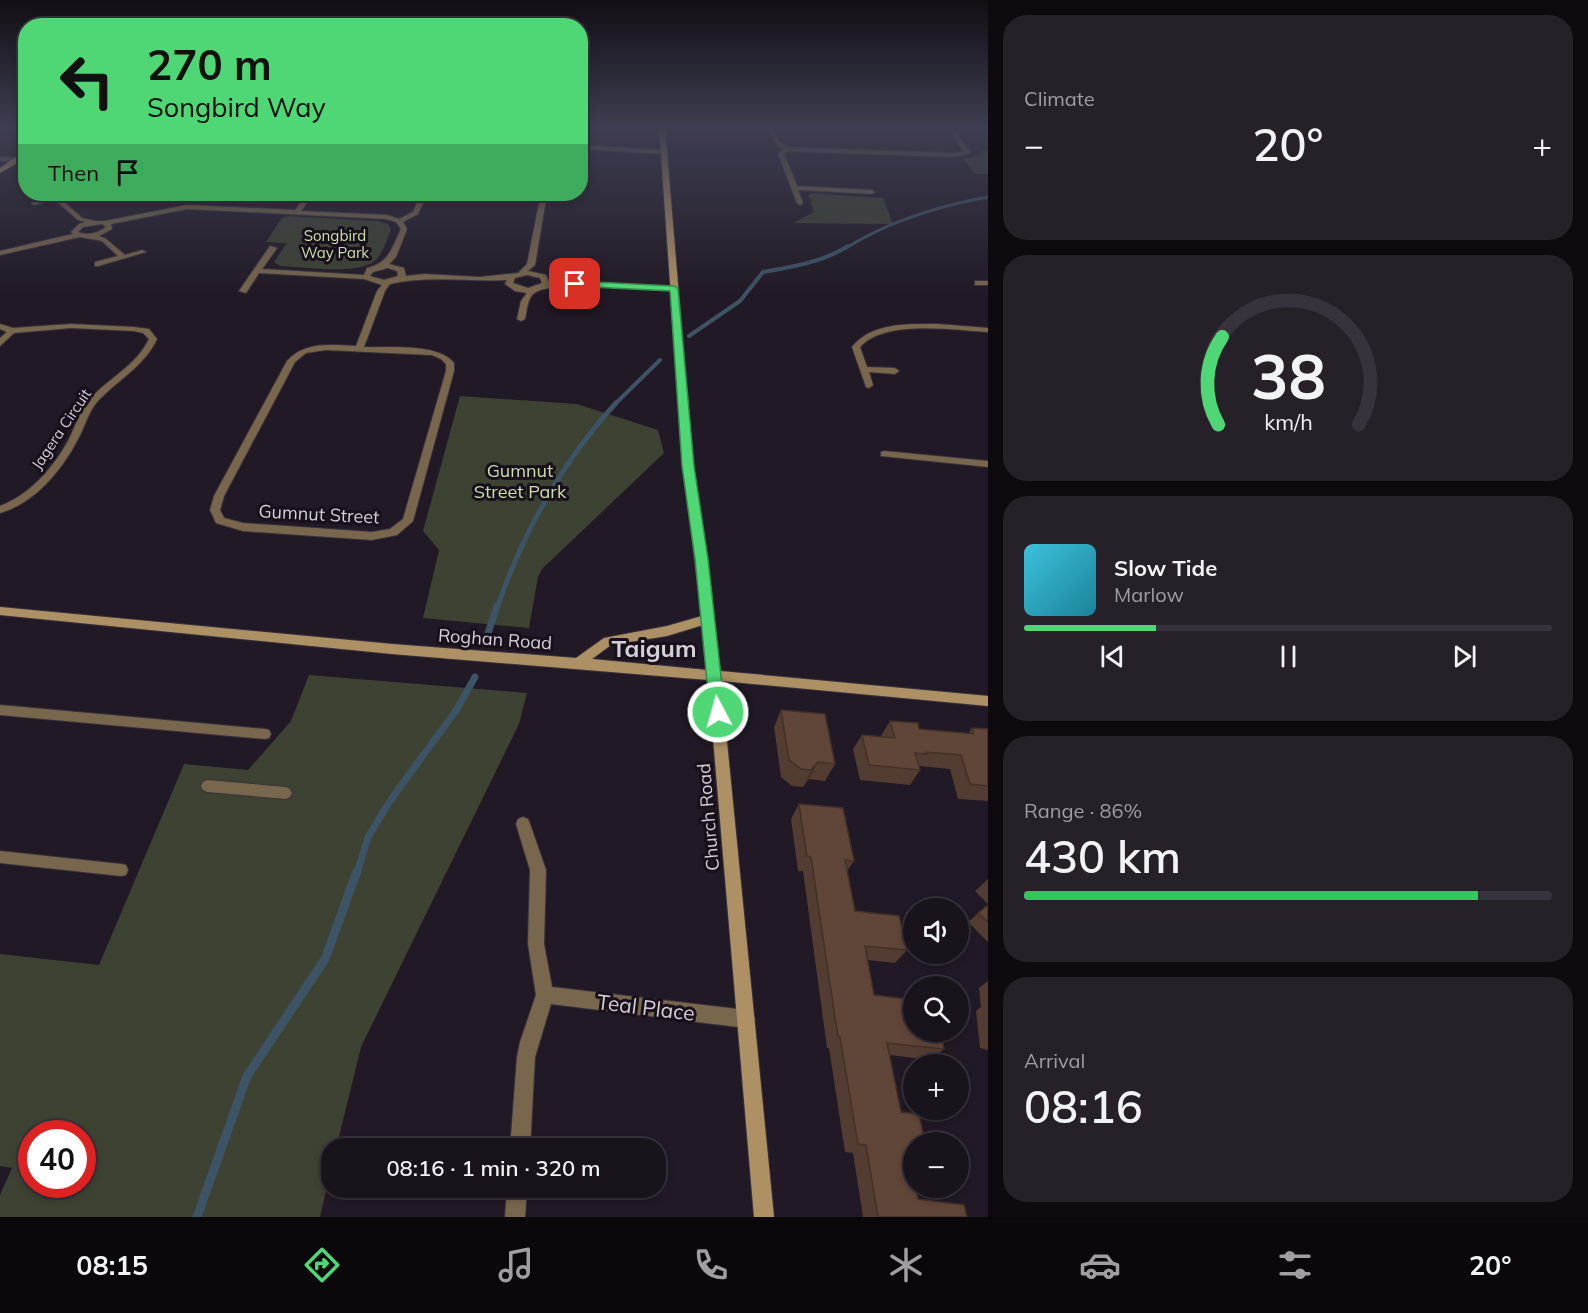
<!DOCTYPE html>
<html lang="en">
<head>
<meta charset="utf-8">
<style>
  :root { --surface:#19131c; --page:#262029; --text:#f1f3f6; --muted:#9f9ea3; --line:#37323b; --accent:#4fd675 }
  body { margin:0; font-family:Mulish,sans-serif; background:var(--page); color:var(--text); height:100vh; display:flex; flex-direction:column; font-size:22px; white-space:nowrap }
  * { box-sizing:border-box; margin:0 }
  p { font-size:20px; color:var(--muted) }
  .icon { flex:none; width:33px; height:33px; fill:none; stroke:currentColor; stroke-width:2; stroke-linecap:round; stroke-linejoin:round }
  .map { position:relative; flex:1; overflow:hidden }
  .drawer { display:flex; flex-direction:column; gap:15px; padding:15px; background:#0e0a0f; width:600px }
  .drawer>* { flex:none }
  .top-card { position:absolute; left:18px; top:18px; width:570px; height:183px; border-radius:24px; box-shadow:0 3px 9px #0003,0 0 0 2px var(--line); background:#4fd675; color:#111; overflow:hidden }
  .controls { position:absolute; left:903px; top:898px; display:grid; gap:12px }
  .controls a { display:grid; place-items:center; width:66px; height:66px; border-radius:50%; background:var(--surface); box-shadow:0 3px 9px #0003,0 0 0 2px var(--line); font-size:30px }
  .speed { position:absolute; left:18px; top:1120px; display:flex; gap:12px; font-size:30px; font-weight:700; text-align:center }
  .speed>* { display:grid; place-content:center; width:78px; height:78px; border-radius:50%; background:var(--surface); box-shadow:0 3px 9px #0003,0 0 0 2px var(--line); line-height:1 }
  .speed .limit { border:9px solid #d22; background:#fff; color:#111 }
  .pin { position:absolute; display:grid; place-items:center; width:51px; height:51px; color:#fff; margin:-26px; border-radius:12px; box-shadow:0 3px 9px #0006 }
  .me { position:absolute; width:66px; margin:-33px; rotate:354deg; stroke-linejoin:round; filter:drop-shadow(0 0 4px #0008) }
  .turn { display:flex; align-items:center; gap:21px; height:126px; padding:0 30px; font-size:27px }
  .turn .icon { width:78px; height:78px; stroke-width:2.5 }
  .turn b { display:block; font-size:42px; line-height:51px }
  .then { display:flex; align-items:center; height:57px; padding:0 30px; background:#0003; gap:12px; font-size:22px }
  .big { font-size:45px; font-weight:600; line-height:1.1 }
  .drawer .card { flex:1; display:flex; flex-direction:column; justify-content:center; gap:9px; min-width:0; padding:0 21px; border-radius:24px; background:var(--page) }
  .drawer .dial { align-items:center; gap:0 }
  .dial svg { height:156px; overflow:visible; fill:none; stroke:var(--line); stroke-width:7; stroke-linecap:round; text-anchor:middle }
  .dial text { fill:var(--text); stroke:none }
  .song { display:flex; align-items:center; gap:18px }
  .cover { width:72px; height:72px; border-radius:9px; background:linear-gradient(135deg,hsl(190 70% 55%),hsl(190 70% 35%)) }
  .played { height:6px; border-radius:3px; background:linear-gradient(90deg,var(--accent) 25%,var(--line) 25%) }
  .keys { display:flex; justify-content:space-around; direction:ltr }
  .heat { display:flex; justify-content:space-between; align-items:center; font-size:33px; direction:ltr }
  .charge { height:9px; border-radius:4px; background:linear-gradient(90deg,#34c759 86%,var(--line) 0) }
  .trip { position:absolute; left:321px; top:1138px; width:345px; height:60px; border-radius:24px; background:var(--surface); box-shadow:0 3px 9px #0003,0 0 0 2px var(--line); font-weight:600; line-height:60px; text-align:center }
  .tabs { display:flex; height:96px; justify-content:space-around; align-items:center; background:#0a080b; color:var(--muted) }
  .tabs .icon { width:42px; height:42px }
  .tabs .active { color:var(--accent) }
  .tabs b { font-size:27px; color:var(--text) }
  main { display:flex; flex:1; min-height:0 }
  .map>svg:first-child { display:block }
  .green { fill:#3d4232; fill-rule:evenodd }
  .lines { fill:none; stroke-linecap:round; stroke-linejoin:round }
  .stream-far4 { stroke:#3d5366; stroke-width:3 }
  .stream-far3 { stroke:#3d5366; stroke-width:4 }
  .stream-far2 { stroke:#3d5366; stroke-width:5 }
  .stream-far1 { stroke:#3d5366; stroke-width:7 }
  .stream { stroke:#3d5366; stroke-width:9 }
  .lane-casing { stroke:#3a333e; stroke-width:2 }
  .street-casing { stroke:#3a333e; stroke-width:2 }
  .secondary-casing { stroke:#3a333e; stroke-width:2 }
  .primary-casing { stroke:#3a333e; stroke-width:1 }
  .lane { fill:#78674c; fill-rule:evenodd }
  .street { fill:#78674c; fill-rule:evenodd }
  .secondary { fill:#ad9165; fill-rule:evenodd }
  .primary { fill:#d7b278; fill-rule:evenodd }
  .wall { fill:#533c31 }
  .shaded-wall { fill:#433128 }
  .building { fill:#604639; stroke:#433128; stroke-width:1.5 }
  .route { fill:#4fd675; stroke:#338b4c; stroke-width:1.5 }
  .labels { text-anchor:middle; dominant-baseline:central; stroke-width:6; stroke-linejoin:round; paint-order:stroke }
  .far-park-label { font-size:15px; fill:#cddfab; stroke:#18101b }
  .far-street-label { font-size:15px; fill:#d5d0d8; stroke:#18101b }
  .park-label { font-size:18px; fill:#cddfab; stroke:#18101b }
  .street-label { font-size:18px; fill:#d5d0d8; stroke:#18101b }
  .near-street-label { font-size:21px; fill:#d5d0d8; stroke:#18101b }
  .district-label { font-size:24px; font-weight:bold; fill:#d5d0d8; stroke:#18101b }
</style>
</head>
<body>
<main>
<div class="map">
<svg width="988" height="1217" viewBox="0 0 988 1217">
  <rect width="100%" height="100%" fill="#211925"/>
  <path class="green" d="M980 150 988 151V174H975L963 159 980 155Z
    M811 193 883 198 893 224 793 223 814 212 810 201 813 200 808 197Z
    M289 216 378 221 388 224 391 229C388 237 383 252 377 259 361 276 303 267 280 266L274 262 287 243 266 242 282 218Z
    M460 396 577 404 658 430 664 453 542 569 538 577 529 628 423 618 439 550 423 531Z
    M309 675 527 693 519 724 361 1047 336 1149H332L331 1170 320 1217H0V1195L12 1168 0 1166V954L99 965 184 764 248 770 291 721ZM32 1134H82V1185H32Z"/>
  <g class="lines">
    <path class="stream-far4" d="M846 248C889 221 939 206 988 197"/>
    <path class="stream-far3" d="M689 336 740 301 763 272C792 267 823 262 848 246
      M615 404 660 360"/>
    <path class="stream-far2" d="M497 608C524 530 561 463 616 403"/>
    <path class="stream-far1" d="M488 633 497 606
      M357 873 368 837 392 798 457 709 475 677"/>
    <path class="stream" d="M197 1217 247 1076 325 959 357 871"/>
    <g class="lane-casing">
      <path id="lane" d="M0 705 265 729 269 730 271 734 269 738 265 739 0 715Z
        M207 780 286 787 290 789 292 793 290 797 286 799 207 792 203 790 201 786 203 782Z
        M0 851 121 864 126 865 128 870 126 875 121 876 0 863Z"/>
    </g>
    <g class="street-casing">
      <path id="street" d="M769 127H773L779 141 787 147 952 153 964 152 947 127H952L971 153 952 157 787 151 784 154 797 186 872 190 875 192 872 194 798 190 803 203 800 205 797 203 778 154 783 149 774 142Z
        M580 145 664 150 667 152 664 154 580 149Z
        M0 157 26 158V162L0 161Z
        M69 194H78L61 199 82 218 95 221H105L187 205 295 210 307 194H313L301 211 387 215 399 219 413 212 421 194H427L418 214 403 222 407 229 396 257 389 264 404 268 406 276 424 274 480 277 518 273 527 264 540 199 539 194H545L546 199 535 265 528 271 546 275 550 284 575 282 674 287 678 289 674 291C650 290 550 280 534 293 527 299 527 311 525 319L521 321 517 319 521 301 527 293 515 291 505 284 507 280C468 282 428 275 390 284L385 291 364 347C389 348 438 343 454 363V371L413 521 397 535 372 540 243 531 216 523 210 510 214 496 287 361C305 341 331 345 356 346L377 291 382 285 364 279 259 273 246 293 239 291 270 246 277 248 262 269 364 275 367 268C389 263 392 248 401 229L396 222 386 219 187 209 111 224 112 229 99 236 106 239 125 255 142 250 146 252 98 266H95V262L118 256 102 241 80 237 0 255V251L73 234 71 232 79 224 85 222 78 220 55 200 34 205 31 203ZM102 224 106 227C98 233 88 236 78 232L83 227ZM388 268 397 271 398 276 384 280 370 276 373 272ZM527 275 540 278 542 283 528 288 513 283 515 278ZM326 350 432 355 441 359 446 364V371L403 519 390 529 372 532 243 523 224 518 220 510 224 496 295 362 306 353Z
        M975 281H988V285H975Z
        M0 324 13 328 71 324 134 327 149 329 157 339C144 367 117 380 97 402 88 412 85 427 78 439 62 470 35 503 0 513V506C30 495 54 467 69 439 76 425 80 410 91 398 110 377 136 366 149 339L143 333 134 331 71 328 14 333 0 346V338L7 332 0 329Z
        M938 324 988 328V332C953 330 885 319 860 347L867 367 895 368 899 371 895 374 869 372 873 385 869 388 866 387 852 347C872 322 908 324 938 324Z
        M884 451 988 461V467L881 456V452Z
        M523 817 528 819 530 824 546 870 544 944 552 987 746 1010 752 1013 755 1019 752 1025 746 1028 551 1004 535 1057 530 1149H510L517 1057 520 1042 536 995 528 944 530 870 516 824 518 819Z
        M507 1188H527L525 1217H505Z"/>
    </g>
    <g class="secondary-casing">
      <path id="secondary" d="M659 127H665L693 466 720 671 988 696V706L721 681 774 1217H754L708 680 392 654 0 615V607L392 644 576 658 604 638 667 626 702 616 683 466ZM703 625 707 670 592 659 611 645 667 636Z"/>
    </g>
    <g class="primary-casing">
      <path id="primary" d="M23 152H26V158L0 173V168Z"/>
    </g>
    <use href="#lane" class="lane"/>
    <use href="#street" class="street"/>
    <use href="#secondary" class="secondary"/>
    <use href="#primary" class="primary"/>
  </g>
  <path class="wall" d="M781 710 835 764 825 781 809 779 803 787 792 786 781 777 774 727Z
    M890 721 919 729 968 734 972 728 988 729V801L958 799 950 769 919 766 920 770 910 785 860 780 853 749 862 735 881 736Z
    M799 804 854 861 847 871 855 911 907 950 895 963 868 960 874 995 944 1049 930 1060 890 1055 901 1112 914 1143V1160H910L918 1199 967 1217H863L853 1153 845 1152 829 1048H827L803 871H798L791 819Z
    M988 879V904L975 891Z
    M988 905V942L968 922Z
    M988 981V1050L980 1048 976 1011 981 1007 979 988Z"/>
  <path class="shaded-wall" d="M818 762 809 779 803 787 811 770Z"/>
  <path class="building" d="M781 710 825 714 835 764 818 762 811 770 801 769 789 760Z
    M890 721 918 723 919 729 974 734 972 728 988 729V786L970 784 961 755 926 752 927 754 915 753 920 770 869 765 862 735 895 738Z
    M799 804 843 808 854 861 845 860 855 911 899 916 907 950 865 946 874 995 914 1000V1032H940L944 1049 887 1043 901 1112 919 1114 925 1143H914V1151L908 1150 914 1177V1188H916L918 1199 964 1205 967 1217H878L866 1145 858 1144 840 1037H838L811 857 807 856Z
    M988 905V922L978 913Z"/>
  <linearGradient id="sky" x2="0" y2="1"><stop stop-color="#120e14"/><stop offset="0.43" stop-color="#3d3e51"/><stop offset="1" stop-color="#3d3e51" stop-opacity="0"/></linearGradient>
  <rect width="988" height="297" fill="url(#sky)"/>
  <path class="route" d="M575 281 674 286 678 289 694 466 708 559 725 712 723 716 718 718 712 716 710 712 695 559 682 466 670 291 572 286V282Z"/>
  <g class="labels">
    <g class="far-park-label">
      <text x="335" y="235">Songbird<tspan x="335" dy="17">Way Park</tspan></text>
    </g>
    <g class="far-street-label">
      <text transform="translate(61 429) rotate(-56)">Jagera Circuit</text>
    </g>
    <g class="park-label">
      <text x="520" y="470">Gumnut<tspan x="520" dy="21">Street Park</tspan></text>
    </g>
    <g class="street-label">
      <text transform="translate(319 514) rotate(3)">Gumnut Street</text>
      <text transform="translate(495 639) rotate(4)">Roghan Road</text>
      <text transform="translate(708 817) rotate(-95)">Church Road</text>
    </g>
    <g class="near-street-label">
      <text transform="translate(646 1007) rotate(7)">Teal Place</text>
    </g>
    <g class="district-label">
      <text x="654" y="648">Taigum</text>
    </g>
  </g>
</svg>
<div class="controls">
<a><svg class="icon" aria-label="sound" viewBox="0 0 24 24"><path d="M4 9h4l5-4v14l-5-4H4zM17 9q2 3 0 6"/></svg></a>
<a><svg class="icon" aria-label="search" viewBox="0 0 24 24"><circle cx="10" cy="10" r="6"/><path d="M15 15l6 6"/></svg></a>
<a>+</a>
<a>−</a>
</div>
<div class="speed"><div class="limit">40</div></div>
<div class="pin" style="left:575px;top:284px;background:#d93025"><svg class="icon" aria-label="arrive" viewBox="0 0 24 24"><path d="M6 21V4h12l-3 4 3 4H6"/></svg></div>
<svg class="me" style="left:718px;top:712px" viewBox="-20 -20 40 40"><circle r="17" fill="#4fd675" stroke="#fff" stroke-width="3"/><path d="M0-11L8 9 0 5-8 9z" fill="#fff"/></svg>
<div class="trip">08:16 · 1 min · 320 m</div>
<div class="top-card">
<div class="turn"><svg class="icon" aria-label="left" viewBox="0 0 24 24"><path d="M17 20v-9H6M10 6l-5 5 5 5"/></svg><div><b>270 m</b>Songbird Way</div></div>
<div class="then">Then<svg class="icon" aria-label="arrive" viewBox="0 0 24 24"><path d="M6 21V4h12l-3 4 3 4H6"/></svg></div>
</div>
</div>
<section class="drawer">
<div class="card"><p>Climate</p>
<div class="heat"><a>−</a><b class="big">20°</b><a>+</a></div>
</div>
<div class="card dial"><svg viewBox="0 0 100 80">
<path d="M14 69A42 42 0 1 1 86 69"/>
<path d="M14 69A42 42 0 0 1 16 24" stroke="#4fd675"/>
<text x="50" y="56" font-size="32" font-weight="700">38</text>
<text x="50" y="72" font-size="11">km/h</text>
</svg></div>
<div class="card">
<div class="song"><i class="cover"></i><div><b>Slow Tide</b><p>Marlow</p></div></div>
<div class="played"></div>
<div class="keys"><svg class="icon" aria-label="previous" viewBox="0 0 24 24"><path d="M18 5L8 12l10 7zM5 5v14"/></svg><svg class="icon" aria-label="pause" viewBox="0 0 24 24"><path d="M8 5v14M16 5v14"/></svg><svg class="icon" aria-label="next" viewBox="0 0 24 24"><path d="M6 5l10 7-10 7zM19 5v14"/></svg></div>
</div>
<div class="card"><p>Range · 86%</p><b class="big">430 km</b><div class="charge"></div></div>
<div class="card"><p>Arrival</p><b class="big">08:16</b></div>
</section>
</main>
<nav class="tabs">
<b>08:15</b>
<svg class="icon active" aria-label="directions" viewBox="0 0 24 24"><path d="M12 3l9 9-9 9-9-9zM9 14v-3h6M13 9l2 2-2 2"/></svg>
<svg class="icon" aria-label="music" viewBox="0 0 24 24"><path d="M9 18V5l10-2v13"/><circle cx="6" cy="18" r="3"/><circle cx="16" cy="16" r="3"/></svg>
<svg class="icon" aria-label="phone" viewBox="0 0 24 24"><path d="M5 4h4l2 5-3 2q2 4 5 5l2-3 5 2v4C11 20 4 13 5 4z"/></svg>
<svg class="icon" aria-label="climate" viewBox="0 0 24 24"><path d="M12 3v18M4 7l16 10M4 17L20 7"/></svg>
<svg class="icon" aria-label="car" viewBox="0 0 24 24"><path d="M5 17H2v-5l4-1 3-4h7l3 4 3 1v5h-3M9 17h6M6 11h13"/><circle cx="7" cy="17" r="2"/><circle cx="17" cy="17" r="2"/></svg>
<svg class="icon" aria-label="filters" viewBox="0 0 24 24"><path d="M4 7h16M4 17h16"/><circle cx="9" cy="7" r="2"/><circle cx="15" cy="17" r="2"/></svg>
<b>20°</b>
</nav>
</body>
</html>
